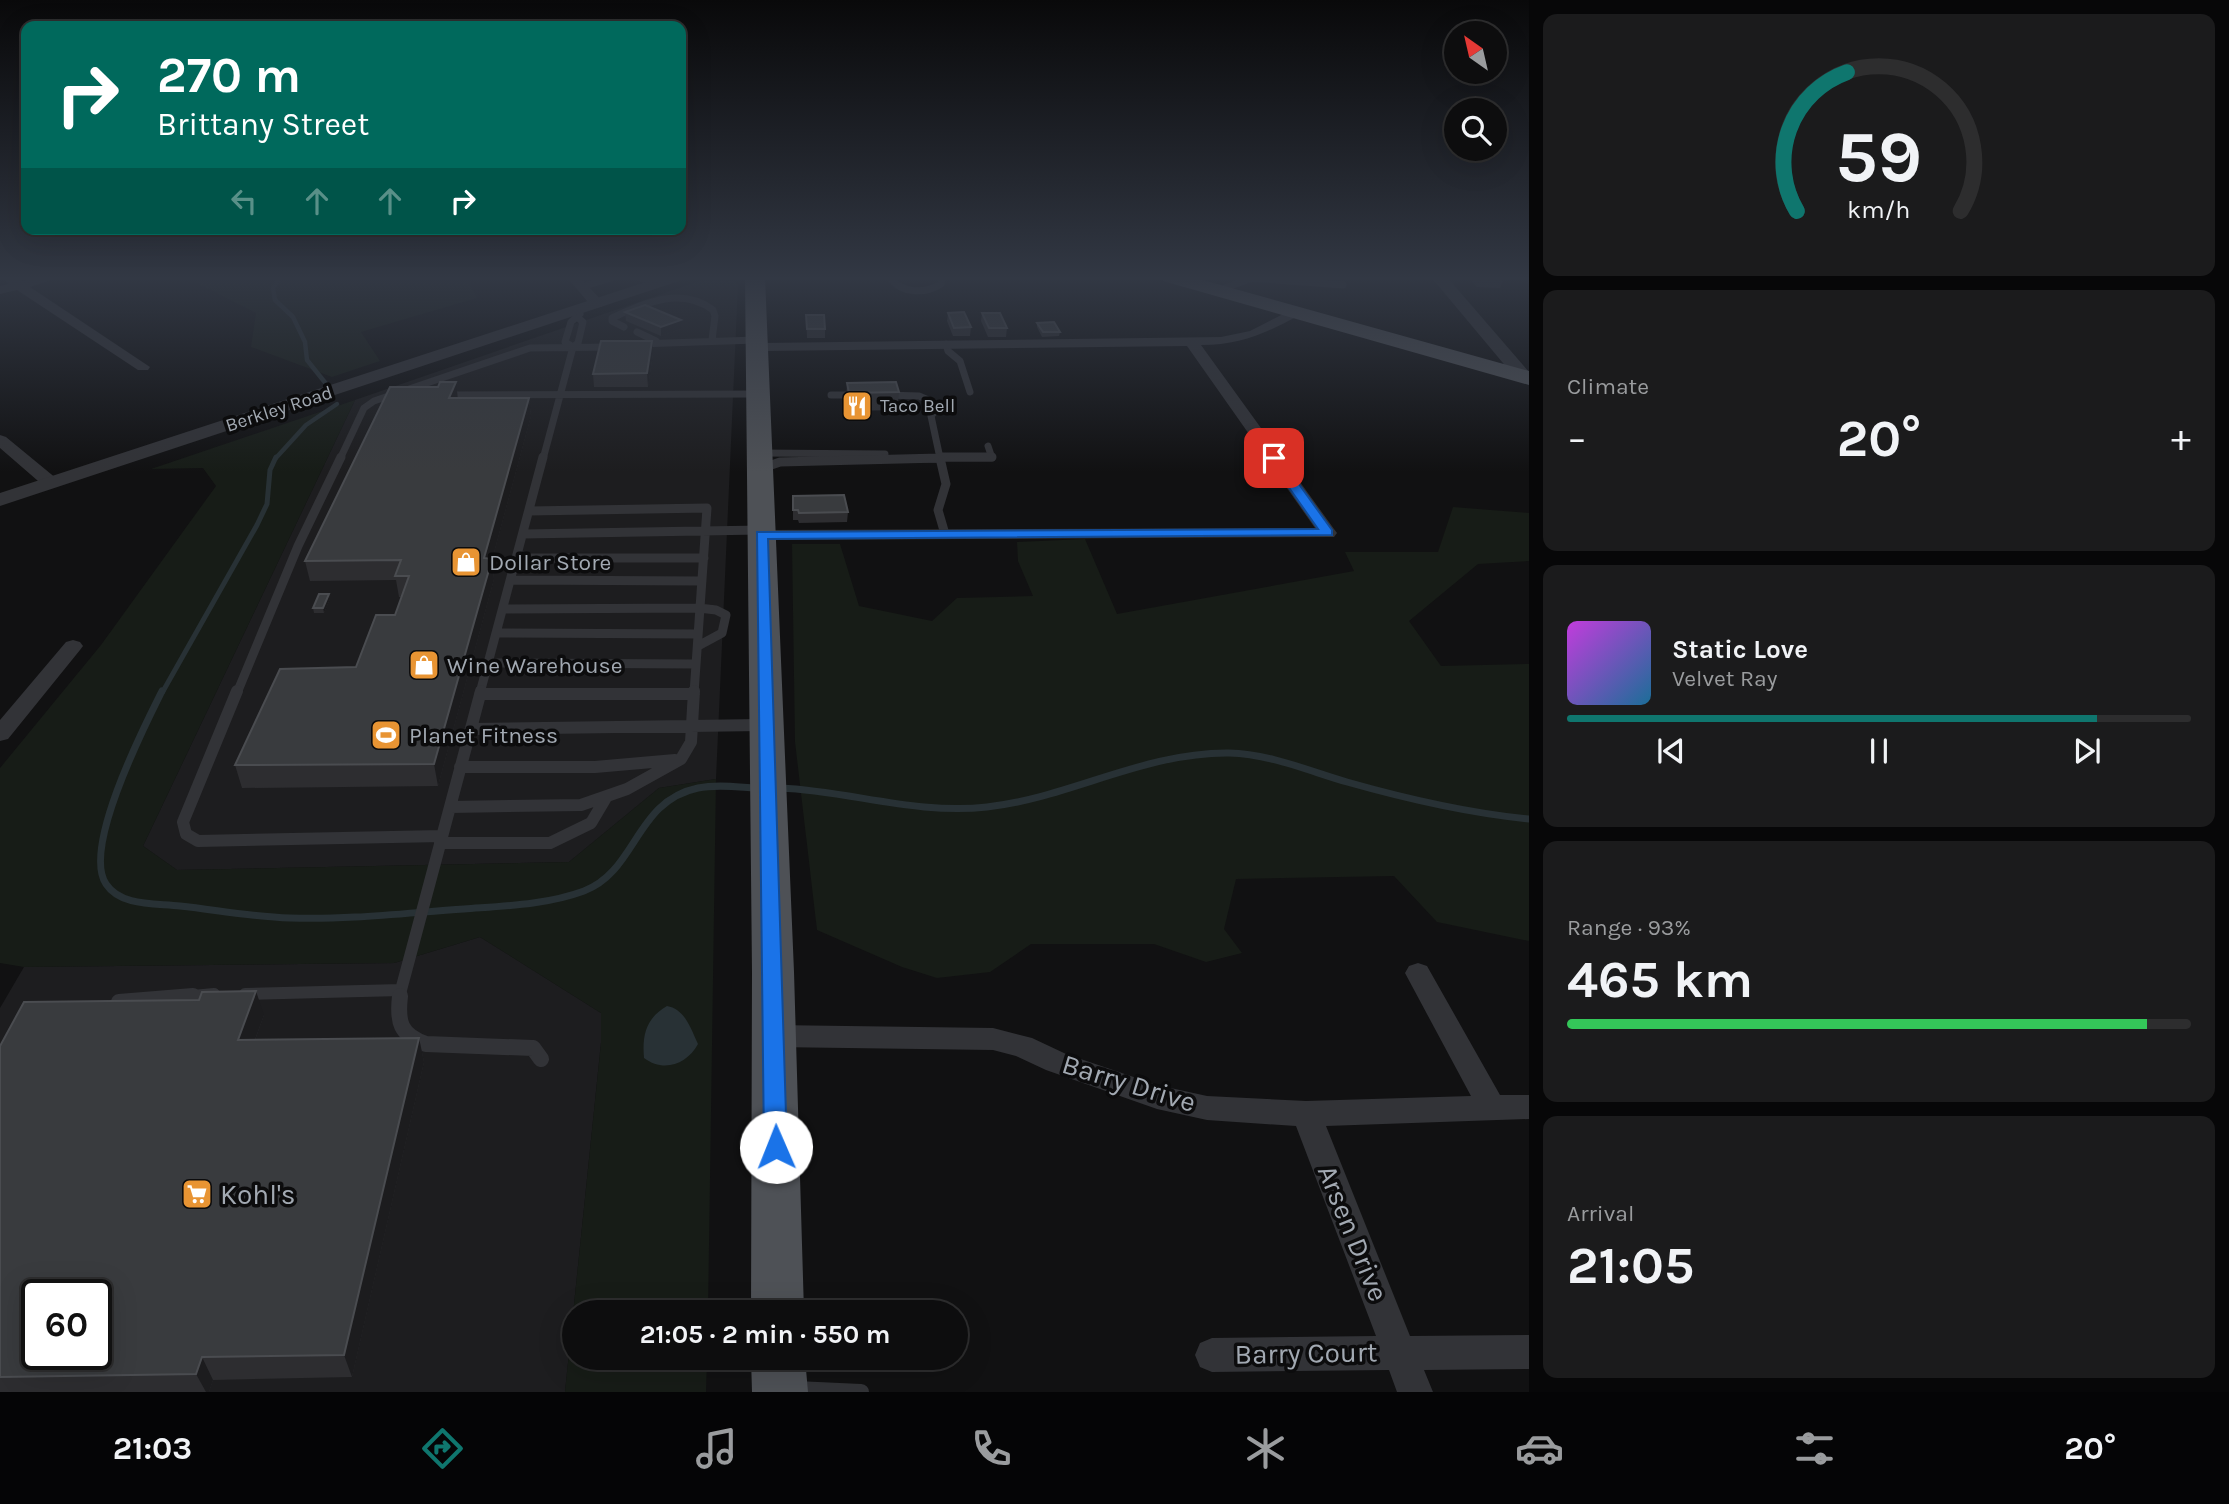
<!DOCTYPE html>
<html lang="en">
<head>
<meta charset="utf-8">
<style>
  :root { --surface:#0d0d0e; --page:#1b1b1c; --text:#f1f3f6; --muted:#9a9c9e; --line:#2d2d2e; --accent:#0f766e }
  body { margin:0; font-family:Karla,sans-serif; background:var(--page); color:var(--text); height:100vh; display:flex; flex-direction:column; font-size:26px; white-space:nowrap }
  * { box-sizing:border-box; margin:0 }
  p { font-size:23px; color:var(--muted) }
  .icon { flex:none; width:38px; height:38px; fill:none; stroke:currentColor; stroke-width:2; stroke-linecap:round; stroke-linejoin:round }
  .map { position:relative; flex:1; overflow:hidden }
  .side { display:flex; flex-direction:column; gap:14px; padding:14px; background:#070708; width:700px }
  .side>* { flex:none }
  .top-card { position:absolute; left:21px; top:21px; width:665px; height:214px; border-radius:14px; box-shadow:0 7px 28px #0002,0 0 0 2px var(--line); background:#00695c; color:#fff; overflow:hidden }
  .needle { width:46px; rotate:326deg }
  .tools { position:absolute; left:1444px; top:21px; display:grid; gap:14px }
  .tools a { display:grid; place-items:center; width:63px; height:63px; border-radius:50%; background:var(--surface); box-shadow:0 7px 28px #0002,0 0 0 2px var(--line); font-size:35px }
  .speed { position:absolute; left:21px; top:1279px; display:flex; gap:14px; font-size:35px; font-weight:700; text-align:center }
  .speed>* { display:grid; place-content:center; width:91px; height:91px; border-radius:50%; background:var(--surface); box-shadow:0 7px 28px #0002,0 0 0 2px var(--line); line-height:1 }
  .speed .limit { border:4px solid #111; border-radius:10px; background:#fff; color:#111 }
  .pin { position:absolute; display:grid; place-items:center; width:60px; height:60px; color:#fff; margin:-30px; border-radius:14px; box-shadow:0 4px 10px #0006 }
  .me { position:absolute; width:77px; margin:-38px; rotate:359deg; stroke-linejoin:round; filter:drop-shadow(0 0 5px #0008) }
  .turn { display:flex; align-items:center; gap:24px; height:147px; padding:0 21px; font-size:32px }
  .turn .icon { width:91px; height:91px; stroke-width:2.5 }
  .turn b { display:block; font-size:49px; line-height:60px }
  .lanes { display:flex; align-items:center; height:66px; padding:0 21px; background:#0003; justify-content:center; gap:35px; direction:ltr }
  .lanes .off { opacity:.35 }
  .big { font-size:52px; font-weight:700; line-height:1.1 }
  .side .tile { flex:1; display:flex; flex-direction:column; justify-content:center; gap:10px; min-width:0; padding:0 24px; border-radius:14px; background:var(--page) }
  .side .dial { align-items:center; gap:0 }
  .dial svg { height:182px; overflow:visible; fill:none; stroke:var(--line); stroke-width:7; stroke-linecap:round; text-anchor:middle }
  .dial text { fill:var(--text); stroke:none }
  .song { display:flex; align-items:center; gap:21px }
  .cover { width:84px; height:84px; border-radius:10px; background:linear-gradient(135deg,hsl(290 70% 55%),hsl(200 70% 35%)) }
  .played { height:7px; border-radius:4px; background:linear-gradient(90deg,var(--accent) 85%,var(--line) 85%) }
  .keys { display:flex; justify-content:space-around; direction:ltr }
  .heat { display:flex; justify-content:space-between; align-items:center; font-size:38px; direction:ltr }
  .charge { height:10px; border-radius:5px; background:linear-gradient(90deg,#34c759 93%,var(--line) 0) }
  .trip { position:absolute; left:562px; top:1300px; width:406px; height:70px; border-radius:35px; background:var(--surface); box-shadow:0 7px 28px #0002,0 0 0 2px var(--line); font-weight:700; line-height:70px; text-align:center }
  .tabs { display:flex; height:112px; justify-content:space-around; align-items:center; background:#050506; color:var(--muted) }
  .tabs .icon { width:49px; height:49px }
  .tabs .active { color:var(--accent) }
  .tabs b { font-size:32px; color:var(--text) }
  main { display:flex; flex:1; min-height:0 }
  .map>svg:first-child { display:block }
  .built { fill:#1d1d1f; fill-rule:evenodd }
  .green { fill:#171c17 }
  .water { fill:#283135 }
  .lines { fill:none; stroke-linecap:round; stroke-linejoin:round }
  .stream-far2 { stroke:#283135; stroke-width:4.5 }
  .stream-far1 { stroke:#283135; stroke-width:5 }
  .stream { stroke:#283135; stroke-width:7 }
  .service-far3 { stroke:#323337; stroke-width:7 }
  .service-far2 { stroke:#323337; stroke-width:9 }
  .service-far1 { stroke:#323337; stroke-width:12 }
  .service { stroke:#323337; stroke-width:16 }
  .minor { fill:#323337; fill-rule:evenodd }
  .tertiary { fill:#323337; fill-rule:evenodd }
  .primary { fill:#4e5156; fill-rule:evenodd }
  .wall { fill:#2d2d30 }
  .shaded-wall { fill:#1c1c1e }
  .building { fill:#393b3e; stroke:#4a4c50; stroke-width:2; fill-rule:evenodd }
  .route { fill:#1a73e8; stroke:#114b97; stroke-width:2 }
  .labels { text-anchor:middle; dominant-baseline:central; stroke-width:7; stroke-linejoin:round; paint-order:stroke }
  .far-poi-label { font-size:19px; fill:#a2a9b2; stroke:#0c0c0d; text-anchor:start }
  .far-street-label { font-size:19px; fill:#a2a9b2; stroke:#0c0c0d }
  .poi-label { font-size:23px; fill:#a2a9b2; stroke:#0c0c0d; text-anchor:start }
  .near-street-label { font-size:28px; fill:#a2a9b2; stroke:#0c0c0d }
  .near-poi-label { font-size:28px; fill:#a2a9b2; stroke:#0c0c0d; text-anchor:start }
</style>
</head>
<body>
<main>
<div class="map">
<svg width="1529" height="1392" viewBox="0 0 1529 1392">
  <rect width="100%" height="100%" fill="#111112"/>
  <path class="built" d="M730 277 738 285 716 779 659 788 569 862 177 870 143 846 355 400 708 278Z
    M480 937 601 1013V1043L565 1392H0V1008L24 967 394 963ZM37 1295H96V1354H37Z"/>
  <path class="green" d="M185 277H467L477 298 361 332 380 361 332 377 251 347 256 313Z
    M355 400 143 846 177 870 569 862 659 788 716 779 708 1312H574V1358H707L706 1392H565L601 1043V1013L480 937 394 963 24 967 0 963V768L101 645 216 486 203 468 151 469Z
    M1453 507 1529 513V561L1478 564 1409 621 1441 666 1529 664V941L1437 922 1394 876 1236 879 1224 929 1242 953 1206 962 1154 944H1031L990 972 937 978 902 967 817 930 795 742 792 544H840L859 606 932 621 957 598 1033 596 1018 561 1017 542 1085 539 1117 614 1354 571 1345 552H1438Z"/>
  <path class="water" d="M667 1006C685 1009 691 1029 698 1044 687 1064 664 1073 644 1058 642 1035 646 1018 667 1006Z"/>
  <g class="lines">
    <path class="stream-far2" d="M281 277 273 288 275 300 293 317 305 342 307 360 327 385
      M275 459 306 425 337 404"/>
    <path class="stream-far1" d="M162 693 257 525 267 504 270 470 276 457"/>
    <path class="stream" d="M162 691C144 727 82 848 106 884 121 907 157 903 180 906 217 910 253 917 290 918 348 920 406 913 464 909 504 906 546 905 584 891 637 871 635 801 698 788 717 784 737 787 756 788
      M781 788C849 791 918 815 987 807 1069 798 1144 752 1229 753 1270 754 1309 771 1347 782 1407 799 1467 813 1529 819"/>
    <path class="service-far3" d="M637 277 662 282
      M890 277C901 294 925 294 941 284L942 277
      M581 287 614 277
      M1217 291 1252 278 1343 285
      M624 327 612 321V318C645 303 681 286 713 310L715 316 712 340
      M637 332 656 341
      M638 344 756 340
      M946 344 948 351 960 361 970 392
      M573 347 565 342 571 322 580 314
      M446 395 758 394
      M831 395H859
      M886 395 919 396 933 402 935 411 931 416 940 458H992L988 446
      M761 453 885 454
      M340 459 364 408 374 401 530 348 612 347
      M543 459 573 347 578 343 583 322 578 318
      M919 459H940"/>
    <path class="service-far2" d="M940 457H992
      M760 469 780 462 940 458 946 484 938 510 945 534
      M529 511 707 508 694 693
      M523 534 761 530
      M517 558H704
      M511 580 702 581
      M503 609 699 608 716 610 726 615 722 633 698 646
      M496 633 698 634
      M490 663 696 664
      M237 693 298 546 341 457
      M480 693 543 457"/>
    <path class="service-far1" d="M237 691 183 822 186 834 198 841 442 836
      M480 694H694
      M471 729 762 725
      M460 767H595L675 760
      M450 807 581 805 627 789 681 759 691 742 694 691
      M440 843H550L591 823 607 796
      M401 990 481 691
      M245 994 401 990 400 998
      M172 998 214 994"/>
    <path class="service" d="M400 996C397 1022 400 1035 426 1044L533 1048 541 1059
      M119 1002 193 996
      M796 1389 861 1392"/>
    <path class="minor" d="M1 277H15L22 281 38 277H60L30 287 150 367 148 370H138L17 290 0 294V286L9 284Z
      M567 277H580L602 301V307H592Z
      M1293 309 1300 313 1298 316C1264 334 1240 345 1201 345L1334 529 1337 533 1334 537 761 540 752 535 761 530 1315 528 1187 346 757 351 750 347 757 343 1221 337 1250 331Z
      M0 435 6 437 57 479 59 483 57 487H45L0 448Z
      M73 640 80 642 83 646 80 650 8 739 0 741V720L66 642Z
      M1418 963 1427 966 1500 1095H1529V1119L1326 1126 1410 1336 1529 1335V1369L1424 1370 1433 1392H1397L1389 1370 1212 1372 1200 1367 1195 1355 1200 1343 1212 1338 1376 1336 1296 1126 1207 1120 1157 1109 1046 1070 1016 1056 993 1050 774 1047 764 1044 760 1036 764 1028 774 1025 993 1028 1032 1038 1066 1054 1157 1085 1207 1096 1306 1101 1471 1096 1405 973 1409 966Z"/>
    <path class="tertiary" d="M661 277H685L682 280 0 506V493Z
      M1431 277H1447L1529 372V381H1518Z"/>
    <path class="primary" d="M745 277H765L794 972 804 1312H751L752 972Z
      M1160 277H1192L1529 371V385L1163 281Z
      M751 1358H805L808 1392H752Z"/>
  </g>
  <path class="wall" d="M910 277H942V279L912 280Z
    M1468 277H1504L1500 288 1477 287Z
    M625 312 681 320V329L661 336 626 321Z
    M948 313 971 327 970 336H953L947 321Z
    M982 313 1007 328 1006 337H988L981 321Z
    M806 315 825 329V338H807Z
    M1037 323 1060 332 1059 336 1042 337 1037 327Z
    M653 354 648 387H594L593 374Z
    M847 383 899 392 897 410 848 411 846 401Z
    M458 398H529L531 416 492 560 494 579 438 786 242 788 235 765 356 667 395 615 402 597H399L396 580 310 581 305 561Z
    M793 496 848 512 847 522 799 523 798 520H793Z
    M329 594 330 599 324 613H314L313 608Z
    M264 1015 255 1040 419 1038 424 1062 352 1377 213 1380 209 1392H0V1046Z"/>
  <path class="shaded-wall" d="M681 320V329L661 336V327Z
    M652 341 653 354 648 387 647 373Z
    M456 382 458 400 449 398Z
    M529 398 531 416 492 560 494 579 438 786 434 764 484 558Z
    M329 594 330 599 324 613 323 608Z
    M256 991 264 1015 246 1064 238 1040Z
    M419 1038 424 1062 352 1377 344 1355Z
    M202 1357 213 1380 209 1392H206L196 1374Z"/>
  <path class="building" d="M645 305 681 320 661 327 625 312Z
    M964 312 971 327 954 328 948 313Z
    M982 313H1000L1007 328H989Z
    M806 315H824L825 329H807Z
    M1054 322 1060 332H1043L1037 323Z
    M601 341H652L647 373 593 374Z
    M440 382H456L449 398H529L484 558 492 559 434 764 235 765 280 669 356 667 376 615H395L409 576H395L401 560 305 561 390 387H438Z
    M896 382 899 392 849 393 847 383Z
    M844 495 848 512 799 513 798 510H793V496Z
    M319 594H329L323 608H313Z
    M256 991 238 1040 419 1038 344 1355 202 1357 196 1374 0 1377V1046L24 1002 199 1000 202 992ZM37 1295H96V1354H37Z"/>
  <linearGradient id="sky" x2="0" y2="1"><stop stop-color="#09090a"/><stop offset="0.59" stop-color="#323844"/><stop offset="1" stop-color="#323844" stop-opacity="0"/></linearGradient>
  <rect width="1529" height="472" fill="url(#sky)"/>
  <path class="route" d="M1274 454 1278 455 1332 530V535L768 539 787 1147 784 1154 776 1157 767 1154 764 1147 757 532 1318 529 1268 458Z"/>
  <defs>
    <g id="restaurant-square" transform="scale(1.575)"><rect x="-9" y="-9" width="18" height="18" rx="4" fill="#e89433" stroke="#0c0c0d"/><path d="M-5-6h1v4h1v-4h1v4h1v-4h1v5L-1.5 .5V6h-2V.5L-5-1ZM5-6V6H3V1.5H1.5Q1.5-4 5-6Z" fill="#fff"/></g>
    <g id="shop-square" transform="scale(1.575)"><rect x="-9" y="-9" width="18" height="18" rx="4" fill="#e89433" stroke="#0c0c0d"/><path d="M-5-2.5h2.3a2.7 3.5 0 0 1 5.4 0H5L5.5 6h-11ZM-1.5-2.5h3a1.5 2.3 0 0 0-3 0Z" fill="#fff"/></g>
    <g id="stadium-square" transform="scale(1.575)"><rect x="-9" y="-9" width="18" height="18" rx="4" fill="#e89433" stroke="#0c0c0d"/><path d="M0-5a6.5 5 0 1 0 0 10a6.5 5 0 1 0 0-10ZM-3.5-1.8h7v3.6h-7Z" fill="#fff"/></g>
    <g id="supermarket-square" transform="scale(1.575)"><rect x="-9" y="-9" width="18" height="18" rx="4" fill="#e89433" stroke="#0c0c0d"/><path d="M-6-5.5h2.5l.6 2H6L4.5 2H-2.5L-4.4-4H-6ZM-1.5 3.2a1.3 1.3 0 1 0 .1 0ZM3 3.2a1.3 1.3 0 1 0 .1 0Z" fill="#fff"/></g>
  </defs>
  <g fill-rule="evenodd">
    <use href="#restaurant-square" x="857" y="406"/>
    <use href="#shop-square" x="466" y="562"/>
    <use href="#shop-square" x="424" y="665"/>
    <use href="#stadium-square" x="386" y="735"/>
    <use href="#supermarket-square" x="197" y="1194"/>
  </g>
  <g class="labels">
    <g class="far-poi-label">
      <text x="880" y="406">Taco Bell</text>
    </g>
    <g class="far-street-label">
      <text transform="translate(279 409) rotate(-18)">Berkley Road</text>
    </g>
    <g class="poi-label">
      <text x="489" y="562">Dollar Store</text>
      <text x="447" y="665">Wine Warehouse</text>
      <text x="409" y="735">Planet Fitness</text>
    </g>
    <g class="near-street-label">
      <text transform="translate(1129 1083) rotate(17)">Barry Drive</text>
      <text transform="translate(1353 1233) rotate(68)">Arsen Drive</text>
      <text transform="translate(1306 1353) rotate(-1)">Barry Court</text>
    </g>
    <g class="near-poi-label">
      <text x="220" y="1194">Kohl's</text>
    </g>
  </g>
</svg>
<div class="tools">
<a><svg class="needle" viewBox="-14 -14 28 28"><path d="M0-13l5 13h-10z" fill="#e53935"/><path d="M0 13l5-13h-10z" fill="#9a9c9e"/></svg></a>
<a><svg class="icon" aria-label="search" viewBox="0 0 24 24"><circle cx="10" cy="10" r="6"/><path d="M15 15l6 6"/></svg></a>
</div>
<div class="speed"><div class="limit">60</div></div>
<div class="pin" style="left:1274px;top:458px;background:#d93025"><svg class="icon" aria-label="arrive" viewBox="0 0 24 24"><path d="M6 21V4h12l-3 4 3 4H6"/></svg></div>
<svg class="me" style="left:776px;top:1147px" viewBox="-20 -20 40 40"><circle r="19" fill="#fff"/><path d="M0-13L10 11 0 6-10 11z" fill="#1a73e8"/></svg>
<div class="trip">21:05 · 2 min · 550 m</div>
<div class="top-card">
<div class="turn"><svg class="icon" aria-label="right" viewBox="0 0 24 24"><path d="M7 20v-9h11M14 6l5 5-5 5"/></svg><div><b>270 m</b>Brittany Street</div></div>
<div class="lanes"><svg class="icon off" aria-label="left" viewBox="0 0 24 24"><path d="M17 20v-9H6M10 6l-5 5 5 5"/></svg><svg class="icon off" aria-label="ahead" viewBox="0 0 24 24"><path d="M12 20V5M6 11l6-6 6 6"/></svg><svg class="icon off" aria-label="ahead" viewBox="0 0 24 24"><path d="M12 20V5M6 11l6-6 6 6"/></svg><svg class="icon" aria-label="right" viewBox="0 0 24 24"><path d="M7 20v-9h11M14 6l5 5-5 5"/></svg></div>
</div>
</div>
<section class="side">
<div class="tile dial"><svg viewBox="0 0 100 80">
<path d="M14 69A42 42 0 1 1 86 69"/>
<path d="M14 69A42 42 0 0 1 36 8" stroke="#0f766e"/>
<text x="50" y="56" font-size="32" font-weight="700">59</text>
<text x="50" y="72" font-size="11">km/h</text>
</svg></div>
<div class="tile"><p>Climate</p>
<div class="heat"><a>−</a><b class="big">20°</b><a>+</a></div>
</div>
<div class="tile">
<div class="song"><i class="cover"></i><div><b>Static Love</b><p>Velvet Ray</p></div></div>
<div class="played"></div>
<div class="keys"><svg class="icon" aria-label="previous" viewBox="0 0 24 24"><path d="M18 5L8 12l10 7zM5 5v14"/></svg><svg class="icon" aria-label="pause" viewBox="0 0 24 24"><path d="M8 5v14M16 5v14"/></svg><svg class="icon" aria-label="next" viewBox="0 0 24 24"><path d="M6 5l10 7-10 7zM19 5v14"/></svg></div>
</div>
<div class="tile"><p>Range · 93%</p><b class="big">465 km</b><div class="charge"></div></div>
<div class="tile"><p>Arrival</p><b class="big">21:05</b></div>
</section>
</main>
<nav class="tabs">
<b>21:03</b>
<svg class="icon active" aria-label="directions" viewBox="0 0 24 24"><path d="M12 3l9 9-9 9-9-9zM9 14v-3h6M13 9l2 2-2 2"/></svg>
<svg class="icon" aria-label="music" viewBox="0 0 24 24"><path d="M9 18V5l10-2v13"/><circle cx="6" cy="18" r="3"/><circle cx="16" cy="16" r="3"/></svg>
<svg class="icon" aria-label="phone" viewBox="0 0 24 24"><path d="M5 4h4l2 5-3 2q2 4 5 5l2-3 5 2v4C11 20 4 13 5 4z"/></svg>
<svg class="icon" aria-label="climate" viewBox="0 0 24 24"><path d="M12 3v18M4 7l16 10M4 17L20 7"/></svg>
<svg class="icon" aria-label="car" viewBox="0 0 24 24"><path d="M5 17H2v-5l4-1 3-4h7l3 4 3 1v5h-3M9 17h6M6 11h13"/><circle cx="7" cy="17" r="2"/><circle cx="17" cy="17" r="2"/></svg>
<svg class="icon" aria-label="filters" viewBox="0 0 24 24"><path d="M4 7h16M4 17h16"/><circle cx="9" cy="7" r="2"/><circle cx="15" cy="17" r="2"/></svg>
<b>20°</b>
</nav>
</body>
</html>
